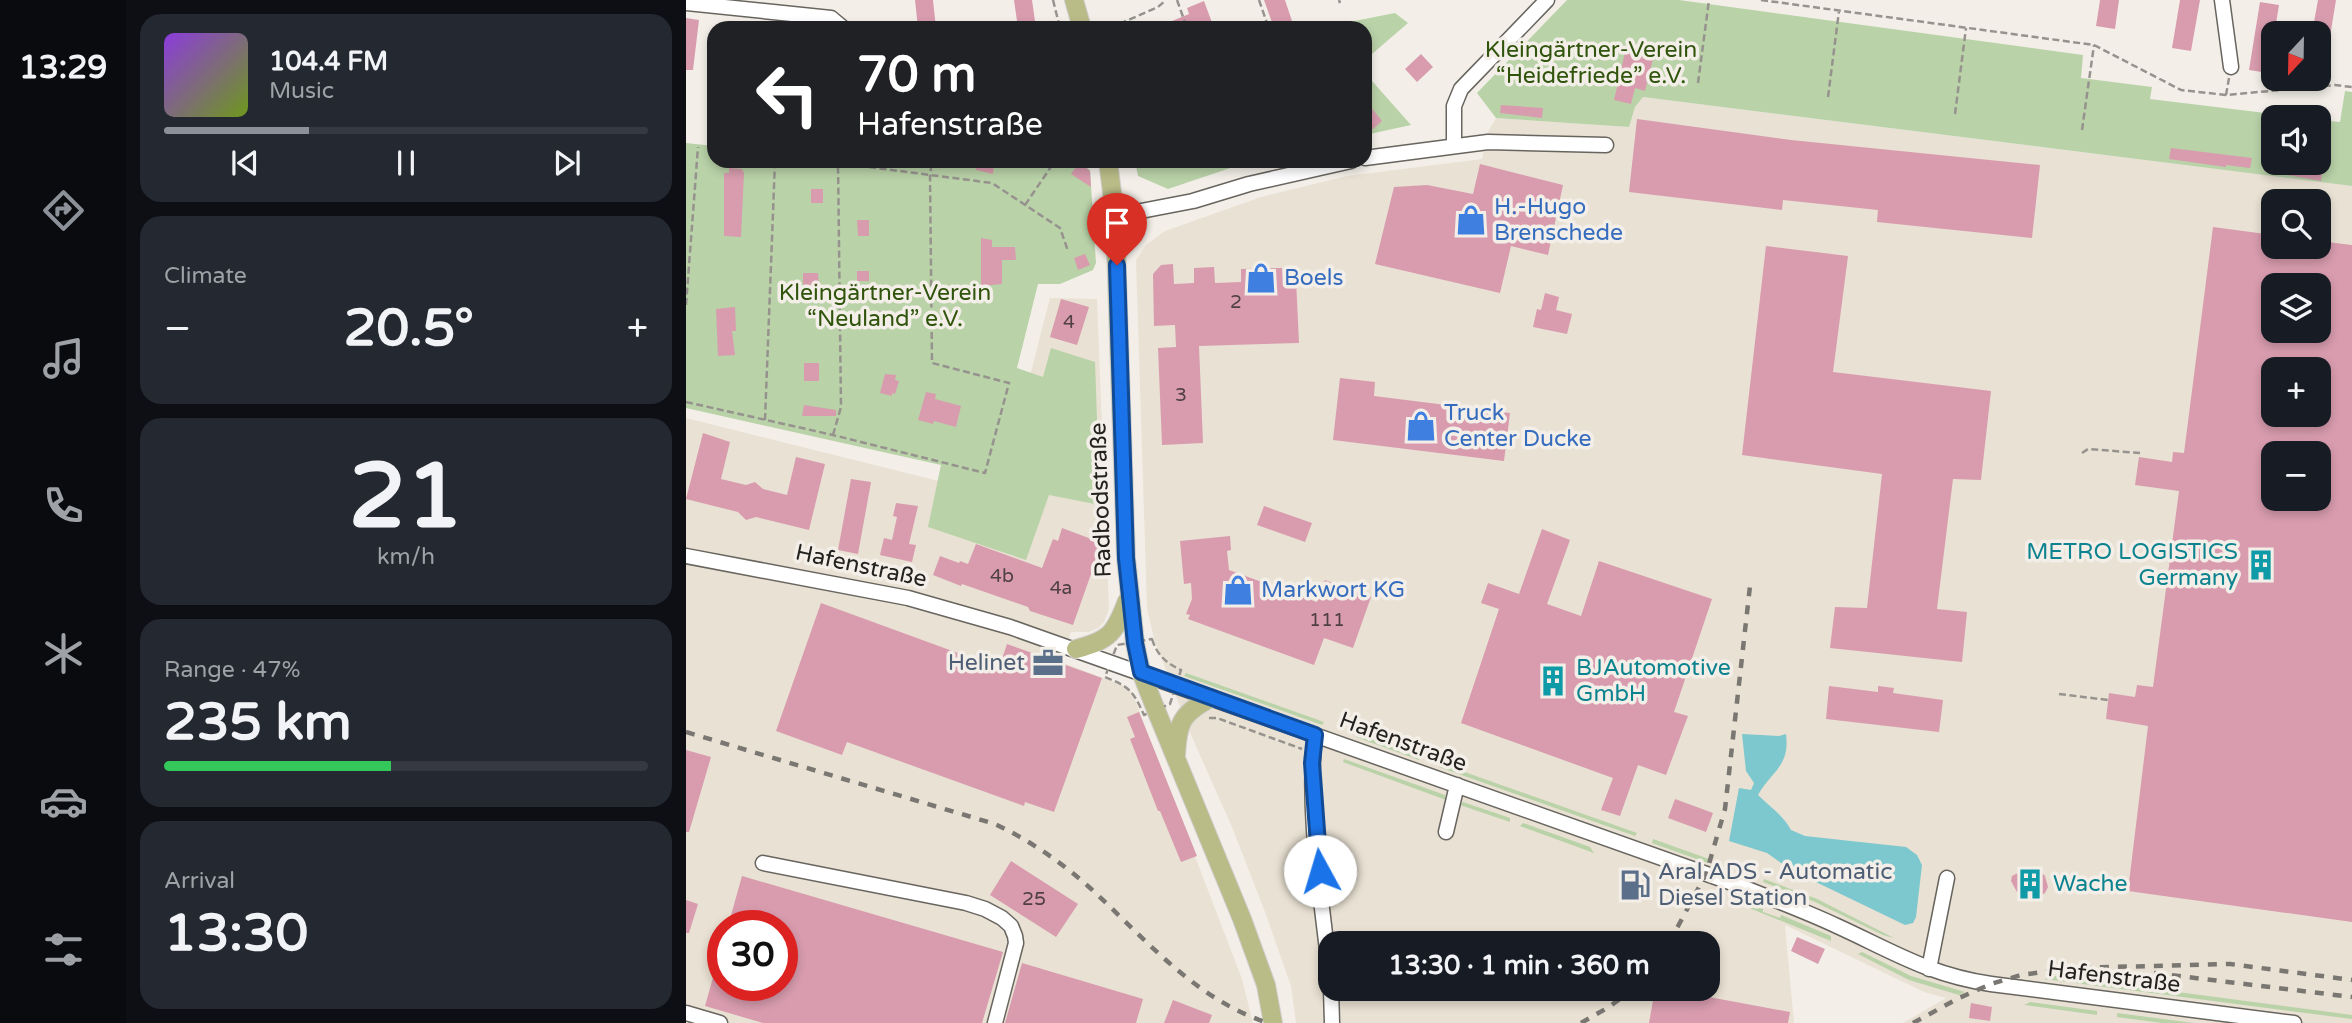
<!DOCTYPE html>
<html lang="en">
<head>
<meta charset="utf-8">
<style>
  :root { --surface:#171b24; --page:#242831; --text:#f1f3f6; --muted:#9ea1a6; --line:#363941; --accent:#8c9099 }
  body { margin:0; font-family:"Varela Round",sans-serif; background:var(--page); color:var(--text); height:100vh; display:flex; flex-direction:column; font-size:26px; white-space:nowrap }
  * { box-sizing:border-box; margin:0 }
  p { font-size:23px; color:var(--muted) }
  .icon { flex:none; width:38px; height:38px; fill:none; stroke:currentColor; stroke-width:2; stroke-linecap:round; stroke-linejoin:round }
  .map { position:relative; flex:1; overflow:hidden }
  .panel { display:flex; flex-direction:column; gap:14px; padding:14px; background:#0d0f14; width:560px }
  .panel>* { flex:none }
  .banner { position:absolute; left:21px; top:21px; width:665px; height:147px; border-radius:21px; box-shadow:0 4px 10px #0003; background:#202124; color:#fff; overflow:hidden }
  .needle { width:46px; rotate:202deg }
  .buttons { position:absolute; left:1575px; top:21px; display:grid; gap:14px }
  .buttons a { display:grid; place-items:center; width:70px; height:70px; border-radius:14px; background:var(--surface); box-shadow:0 4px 10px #0003; font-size:35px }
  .speed { position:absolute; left:21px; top:910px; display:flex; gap:14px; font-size:35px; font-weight:700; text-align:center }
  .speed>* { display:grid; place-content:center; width:91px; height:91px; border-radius:50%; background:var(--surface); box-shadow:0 4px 10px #0003; line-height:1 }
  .speed .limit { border:10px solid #d22; background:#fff; color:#111 }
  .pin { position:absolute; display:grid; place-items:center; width:60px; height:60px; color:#fff; margin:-72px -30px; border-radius:50% 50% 50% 0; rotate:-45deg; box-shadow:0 0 7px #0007 }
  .pin .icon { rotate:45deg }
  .me { position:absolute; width:77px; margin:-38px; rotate:354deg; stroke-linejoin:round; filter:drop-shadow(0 0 5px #0008) }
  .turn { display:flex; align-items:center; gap:24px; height:147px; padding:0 35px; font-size:32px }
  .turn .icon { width:91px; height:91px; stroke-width:2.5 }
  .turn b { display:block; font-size:49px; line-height:60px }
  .big { font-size:52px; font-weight:800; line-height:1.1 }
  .panel .widget { flex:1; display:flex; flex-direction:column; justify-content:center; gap:10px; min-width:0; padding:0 24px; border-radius:21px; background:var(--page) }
  .panel .dial { align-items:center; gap:0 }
  .dial b { font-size:91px; line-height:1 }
  .song { display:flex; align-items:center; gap:21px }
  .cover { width:84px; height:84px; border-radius:10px; background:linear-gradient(135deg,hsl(270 70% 55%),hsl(80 70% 35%)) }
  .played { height:7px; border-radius:4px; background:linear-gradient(90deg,var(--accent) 30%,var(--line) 30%) }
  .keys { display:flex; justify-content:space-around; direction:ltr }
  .heat { display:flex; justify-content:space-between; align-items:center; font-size:38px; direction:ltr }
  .charge { height:10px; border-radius:5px; background:linear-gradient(90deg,#34c759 47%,var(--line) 0) }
  .trip { position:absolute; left:632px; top:931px; width:402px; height:70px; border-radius:21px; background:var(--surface); box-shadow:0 4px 10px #0003; font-weight:800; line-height:70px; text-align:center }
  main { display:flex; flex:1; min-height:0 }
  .menu { display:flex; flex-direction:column; width:126px; justify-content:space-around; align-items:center; background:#090b0e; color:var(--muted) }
  .menu .icon { width:49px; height:49px }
  .menu .selected { color:var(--accent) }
  .menu b { font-size:32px; color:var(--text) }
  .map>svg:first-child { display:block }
  .built { fill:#e9e1d3; fill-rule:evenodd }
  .green { fill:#b9d2a8 }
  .water { fill:#7dc8ce }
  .building { fill:#d89cae; fill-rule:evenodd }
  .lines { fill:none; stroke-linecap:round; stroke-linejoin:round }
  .minor-casing { stroke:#68655f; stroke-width:17 }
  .major-casing { stroke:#cfcece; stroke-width:20 }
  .path { stroke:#96938e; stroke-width:2.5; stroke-dasharray:7 3.5; stroke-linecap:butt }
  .minor { stroke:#fff; stroke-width:14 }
  .major { stroke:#b9bc87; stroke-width:18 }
  .rail { stroke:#7a7773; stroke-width:4.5; stroke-dasharray:9 9; stroke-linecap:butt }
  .route-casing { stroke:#114b97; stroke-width:18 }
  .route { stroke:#1a73e8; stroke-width:12 }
  .labels { text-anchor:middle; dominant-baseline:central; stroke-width:7; stroke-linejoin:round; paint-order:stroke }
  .number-label { font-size:19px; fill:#504043 }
  .park-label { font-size:23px; fill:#30540c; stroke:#f3efe8 }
  .shop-label { font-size:23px; fill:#366cbe; stroke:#f3efe8; text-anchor:start }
  .street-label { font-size:23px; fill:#23221f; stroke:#f3efe8 }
  .culture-label { font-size:23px; fill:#0d838f; stroke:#f3efe8; text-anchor:start }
  .service-label { font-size:23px; fill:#4e5e75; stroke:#f3efe8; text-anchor:end }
</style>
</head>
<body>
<main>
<nav class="menu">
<b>13:29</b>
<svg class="icon selected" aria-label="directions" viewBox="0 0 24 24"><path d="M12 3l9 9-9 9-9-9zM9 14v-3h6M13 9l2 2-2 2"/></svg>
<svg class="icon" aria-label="music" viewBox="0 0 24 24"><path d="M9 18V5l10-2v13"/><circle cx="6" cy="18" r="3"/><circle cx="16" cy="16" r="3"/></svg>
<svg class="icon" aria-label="phone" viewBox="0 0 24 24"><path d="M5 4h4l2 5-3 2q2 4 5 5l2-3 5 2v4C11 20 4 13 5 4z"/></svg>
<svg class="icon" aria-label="climate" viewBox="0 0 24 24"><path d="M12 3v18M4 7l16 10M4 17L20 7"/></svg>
<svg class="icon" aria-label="car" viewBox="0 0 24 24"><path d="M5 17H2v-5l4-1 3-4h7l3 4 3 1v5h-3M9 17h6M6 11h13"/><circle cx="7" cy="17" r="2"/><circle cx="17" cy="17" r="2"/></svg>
<svg class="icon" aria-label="filters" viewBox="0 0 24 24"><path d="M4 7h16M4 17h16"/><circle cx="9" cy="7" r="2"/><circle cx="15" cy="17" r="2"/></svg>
</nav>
<section class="panel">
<div class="widget">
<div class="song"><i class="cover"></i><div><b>104.4 FM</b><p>Music</p></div></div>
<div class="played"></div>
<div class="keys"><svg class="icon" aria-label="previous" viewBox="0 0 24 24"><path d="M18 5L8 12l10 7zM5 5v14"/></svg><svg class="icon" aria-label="pause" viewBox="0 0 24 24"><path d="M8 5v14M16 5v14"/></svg><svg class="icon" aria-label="next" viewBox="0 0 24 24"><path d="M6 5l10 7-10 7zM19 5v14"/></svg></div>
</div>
<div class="widget"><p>Climate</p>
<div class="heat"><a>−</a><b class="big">20.5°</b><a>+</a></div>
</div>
<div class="widget dial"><b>21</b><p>km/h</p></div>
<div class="widget"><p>Range · 47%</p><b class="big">235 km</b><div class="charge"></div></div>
<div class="widget"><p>Arrival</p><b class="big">13:30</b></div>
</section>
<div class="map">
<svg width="1666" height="1023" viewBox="0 0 1666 1023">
  <rect width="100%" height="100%" fill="#f3efe8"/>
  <path class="built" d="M957 97 1666 186V1023H1217L1260 998 1238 992 1099 925 1108 1023H610L605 986 579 912 546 827 505 735 468 639 461 608 450 260 460 245 479 231 575 197 661 176 796 159 803 130 810 118 942 127 949 107ZM1587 201H1633V247H1587ZM1587 285H1633V331H1587ZM1587 369H1633V415H1587ZM1587 453H1633V499H1587ZM644 943H1022V989H644Z
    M364 298 411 299 423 609 418 622 412 628 403 632H385L375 662 438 686 446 692 556 979 567 1023H0V418L313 496ZM37 926H96V985H37Z"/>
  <path class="green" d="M881 0H993L1397 55 1395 78 1466 87 1464 99 1613 117H1587V163H1633V120L1654 122 1659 91 1666 92V186L957 97 949 107 943 127 810 118 791 93Z
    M709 13 722 23 679 60V28H633Z
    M679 73 725 125 679 135Z
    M0 143 28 146V161H150L181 165 182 161H392L404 170 410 263 407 270 374 284H352L331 368 357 377 365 348 409 362 414 505 363 495 340 560 242 527 255 465 0 408Z
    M449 161H565L482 189 452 176Z
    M500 673 638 722 636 725 498 676Z
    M670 733H671L736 757 733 760 670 737Z
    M658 759 759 795 760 800 657 762Z
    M753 763 951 833 949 836 753 767Z
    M777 802 824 818V822L774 805Z
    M837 823 904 847 908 853 834 826Z
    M967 839 1023 859 1022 863 966 843Z
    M1078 879 1131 899 1208 938 1197 935 1129 902 1077 882Z
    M1055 901 1077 908V912L1094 918 1095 915 1145 936V941L1051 903Z
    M1176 952 1225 976 1279 992 1273 995 1223 980 1172 954Z
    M1369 976 1666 1015V1019L1358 979Z
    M1344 1002 1411 1011V1015L1338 1005Z
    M1431 1013 1508 1023H1476L1431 1017Z"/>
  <path class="water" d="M1056 734 1093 736 1100 734C1104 767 1086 770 1072 795 1083 806 1098 816 1105 830L1119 836 1220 847 1231 855 1236 865 1230 917 1227 923 1219 925 1105 870 1081 853 1043 841 1053 788 1065 790 1068 783 1060 771Z"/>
  <path class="building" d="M229 0H247L250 28H232Z
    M328 0H346L350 28H332Z
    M578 0H599L607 24 588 28Z
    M1414 0H1433L1429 29 1410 26Z
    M1494 0H1514L1505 51 1486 48Z
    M1632 0H1650L1639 67 1633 66V33H1626Z
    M518 1 528 28H469L503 14 501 8Z
    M1574 2 1593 5 1582 73 1563 70Z
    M0 18 13 20 7 70H0Z
    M940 48 968 55 959 91 949 88 945 104 928 100Z
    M735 54 747 67 731 82 719 69Z
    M679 100 696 121 687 129 679 131Z
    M815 105 857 108 856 118 814 113Z
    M951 119 1105 140 1354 165 1346 238 1191 222 1192 210 1097 200 1096 210 943 192Z
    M1485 148 1566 158 1564 168 1540 165V167L1483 159Z
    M291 161H308L307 174 290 170Z
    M1580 161 1636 169 1635 181 1578 171Z
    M393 163 404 171 405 187 385 174Z
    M794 164 877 185 862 255 825 246 814 293 689 264 708 187 741 185 787 194Z
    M43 168 56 169 58 173 55 237 38 236V173H43Z
    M125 189H137V203H125Z
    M171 220H183V236H172Z
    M1527 227 1587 235V247H1633V241L1666 245V922L1442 891 1462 726 1420 719 1423 693 1449 697 1451 685 1467 687 1493 491 1449 485 1453 457 1486 462 1487 452 1498 453ZM1587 285H1633V331H1587ZM1587 369H1633V415H1587ZM1587 453H1633V499H1587Z
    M295 238 306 240V247H329L330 260H316V284L295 286Z
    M1080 246 1162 256 1147 372 1305 391 1295 480 1267 479 1251 609 1281 612 1276 662 1144 648 1149 607 1181 608 1196 474 1056 455Z
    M399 254 404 265 392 270 388 258Z
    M487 264 488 284 508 283V268L528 267 529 283 555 282V269L596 268 597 281 610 280 613 343 513 346 517 443 476 445 472 348 490 347 489 325 468 326 467 274 475 265Z
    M171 271H183V281H171Z
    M117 273H132L133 287H117Z
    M859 293 873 297 870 310 886 314 881 334 847 327 851 309 855 310Z
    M375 299 403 307 391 345 364 337Z
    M49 307 50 331H46L49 355 32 356 30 309Z
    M196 311V324H186V312Z
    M118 363H133V381H118Z
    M199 374 210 375 209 380 213 381 209 394 206 393V396L194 393Z
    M654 378 689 382 688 396 824 413 818 461 647 440Z
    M240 392 250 394 249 399 275 406 270 427 248 421 247 424 232 420Z
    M118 405 150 410V416H116Z
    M17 433 44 442 35 479 60 485 69 482 77 489 101 495 110 457 139 464 123 530 70 517 60 520 52 512 0 499Z
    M165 479 185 482 172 554 152 550Z
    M210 503 232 506 223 544 230 545 226 562 194 555 198 538 206 540 211 517 207 516Z
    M578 506 626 523 619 542 571 525Z
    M376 528 416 543 387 625 344 611 342 607 276 584 275 586 247 575 254 556 273 563 274 561 282 564 290 544 356 568 367 539 372 541Z
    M856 529 884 540 861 604 895 616 913 561 1026 599 988 712 1002 716 980 775 952 765 934 816 915 810 927 778 775 723 813 609 795 603 802 583 833 594Z
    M544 536 545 550 541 551 543 570 631 602 639 580 685 597 667 648 638 638 628 665 502 619 504 615 500 614 506 599 505 583 498 584 494 541Z
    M135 603 313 668 321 644 416 678 368 812 339 802 338 806 161 742 156 755 90 731Z
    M1143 686 1192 692V686L1208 688 1207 693 1257 700 1253 732 1140 719Z
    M453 712 511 856 495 862 474 811H472L444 739 449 737 441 717Z
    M0 750 25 757 3 832H0Z
    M989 799 1027 813 1020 832 982 818Z
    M325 861 392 904 370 937 304 895Z
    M1336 871 1356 873 1359 876 1362 887 1359 893 1353 896 1331 892 1325 881 1326 876Z
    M56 876 317 952 296 1023H77L19 1006 33 956H37V985H96V926H42Z
    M0 900 12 904 3 933H0Z
    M1111 937 1139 949 1132 964 1105 951Z
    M336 963 457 999 450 1023H319Z
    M969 989H980L1104 1012 1102 1023H963Z
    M487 1000 526 1015 523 1023H478Z
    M1285 1003 1306 1007 1304 1021 1283 1018Z"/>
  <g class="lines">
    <g class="minor-casing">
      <path id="minor" d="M1536 0 1545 67
        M0 3 145 18 157 28
        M768 145V106L775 89 861 0
        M679 158 802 142 920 145
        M429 216 507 201 563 184 665 161
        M0 556 222 598 324 627 1046 883C1081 897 1117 910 1151 926 1206 951 1243 975 1305 984L1608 1023
        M629 735C620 812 636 899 644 977
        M760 832 771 785
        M77 863 280 903 299 909 316 918 325 926 329 936 330 943 309 1023
        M1243 969 1261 878
        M645 989 646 1023
        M0 1013 34 1023"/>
    </g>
    <g class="major-casing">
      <path id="major" d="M388 0 396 28
        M422 161 429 216 440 558 449 643 455 672 470 710 556 919 580 985 587 1023
        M390 649C424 640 429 633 441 601
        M490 755C492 722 495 714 525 698"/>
    </g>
    <path class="path" d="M367 0 374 28
      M491 0 501 28
      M573 0 582 26
      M653 0 654 3
      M1075 0 1408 45 1495 90 1540 95 1649 85 1666 87
      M424 28 472 7 480 0
      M1012 83 1023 0
      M1540 95 1543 78
      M1142 97 1153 11
      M1269 114 1280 28
      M1396 130 1408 45
      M339 205 369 161
      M0 305 12 147
      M0 402 147 435 299 473 323 383 246 363 244 175 246 161
      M79 420 89 161
      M147 435 155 407 152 163 306 183 374 228 382 251
      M1396 453 1402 449 1454 453
      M466 639C471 655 480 663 495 670L484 704 458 715C447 691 444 687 419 677L431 645Z
      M1373 694 1422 700
      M523 718H531L616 749"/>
    <use href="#minor" class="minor"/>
    <use href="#major" class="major"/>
    <path class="rail" d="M0 732 309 824C343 840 375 862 403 887 459 938 508 999 582 1023
      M983 943 1020 874 1039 809 1064 586
      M1468 973 1666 997
      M895 1023 923 1007 947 989
      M1227 1023 1273 998 1305 984 1335 975 1386 968 1544 964 1666 980"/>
  </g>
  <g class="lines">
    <g class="route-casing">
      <path id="route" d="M431 265 440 558 449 643 455 672 629 735 626 763 634 871"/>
    </g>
    <use href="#route" class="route"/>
  </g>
  <defs>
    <g id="shop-bare" transform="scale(2.415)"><path d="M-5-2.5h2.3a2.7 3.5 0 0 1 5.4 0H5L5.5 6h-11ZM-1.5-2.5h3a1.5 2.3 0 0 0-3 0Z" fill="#3f7fe0" stroke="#f3efe8" stroke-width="2.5" paint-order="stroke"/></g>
    <g id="building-bare" transform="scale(2.415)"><path d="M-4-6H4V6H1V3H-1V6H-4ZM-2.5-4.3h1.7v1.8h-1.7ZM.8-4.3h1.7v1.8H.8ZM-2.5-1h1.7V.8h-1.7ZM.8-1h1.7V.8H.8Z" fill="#0f9aa8" stroke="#f3efe8" stroke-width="2.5" paint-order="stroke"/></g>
    <g id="office-bare" transform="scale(2.415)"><path d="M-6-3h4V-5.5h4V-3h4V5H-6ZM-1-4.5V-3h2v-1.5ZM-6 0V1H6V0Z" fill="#5c6f8a" stroke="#f3efe8" stroke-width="2.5" paint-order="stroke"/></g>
    <g id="fuel-bare" transform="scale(2.415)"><path d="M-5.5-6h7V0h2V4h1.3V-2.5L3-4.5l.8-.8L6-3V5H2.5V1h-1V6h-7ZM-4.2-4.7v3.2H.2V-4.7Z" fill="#5c6f8a" stroke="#f3efe8" stroke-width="2.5" paint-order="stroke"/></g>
  </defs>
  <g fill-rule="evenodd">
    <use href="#shop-bare" x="785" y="220"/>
    <use href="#shop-bare" x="575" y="278"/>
    <use href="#shop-bare" x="735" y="426"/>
    <use href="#building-bare" x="1575" y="565"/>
    <use href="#shop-bare" x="552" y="590"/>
    <use href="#office-bare" x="362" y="663"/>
    <use href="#building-bare" x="867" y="681"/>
    <use href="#building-bare" x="1344" y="884"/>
    <use href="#fuel-bare" x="949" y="885"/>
  </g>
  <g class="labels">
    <g class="number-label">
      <text x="550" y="302">2</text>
      <text x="383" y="322">4</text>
      <text x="495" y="395">3</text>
      <text x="316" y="576">4b</text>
      <text x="375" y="588">4a</text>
      <text x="641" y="620">111</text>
      <text x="348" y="899">25</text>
    </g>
    <g class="park-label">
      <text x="905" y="50">Kleingärtner-Verein<tspan x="905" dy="26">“Heidefriede” e.V.</tspan></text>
      <text x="199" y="293">Kleingärtner-Verein<tspan x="199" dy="26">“Neuland” e.V.</tspan></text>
    </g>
    <g class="shop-label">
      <text x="808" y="207">H.-Hugo<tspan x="808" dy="26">Brenschede</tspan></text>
      <text x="598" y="278">Boels</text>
      <text x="758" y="413">Truck<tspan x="758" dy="26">Center Ducke</tspan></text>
      <text x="575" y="590">Markwort KG</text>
    </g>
    <g class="street-label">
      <text transform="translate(415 500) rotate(-92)">Radbodstraße</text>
      <text transform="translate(175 566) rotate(12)">Hafenstraße</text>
      <text transform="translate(717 742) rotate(20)">Hafenstraße</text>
      <text transform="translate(1428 977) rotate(7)">Hafenstraße</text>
    </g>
    <g class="culture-label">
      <text x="1552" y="552" text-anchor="end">METRO LOGISTICS<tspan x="1552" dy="26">Germany</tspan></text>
      <text x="890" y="668">BJAutomotive<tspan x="890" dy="26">GmbH</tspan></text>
      <text x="1367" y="884">Wache</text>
    </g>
    <g class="service-label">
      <text x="339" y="663">Helinet</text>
      <text x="972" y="872" text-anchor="start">Aral ADS - Automatic<tspan x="972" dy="26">Diesel Station</tspan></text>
    </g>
  </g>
</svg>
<div class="buttons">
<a><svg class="needle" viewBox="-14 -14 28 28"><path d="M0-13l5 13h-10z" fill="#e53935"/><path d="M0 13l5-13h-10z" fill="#9ea1a6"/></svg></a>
<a><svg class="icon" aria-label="sound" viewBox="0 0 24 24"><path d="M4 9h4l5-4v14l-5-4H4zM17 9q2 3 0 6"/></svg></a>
<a><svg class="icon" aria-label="search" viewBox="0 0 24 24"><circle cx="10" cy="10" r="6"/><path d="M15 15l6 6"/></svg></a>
<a><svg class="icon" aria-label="layers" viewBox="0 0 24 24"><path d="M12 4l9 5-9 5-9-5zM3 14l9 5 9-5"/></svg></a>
<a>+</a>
<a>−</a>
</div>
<div class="speed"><div class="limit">30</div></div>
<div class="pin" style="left:431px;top:265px;background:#d93025"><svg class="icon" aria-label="arrive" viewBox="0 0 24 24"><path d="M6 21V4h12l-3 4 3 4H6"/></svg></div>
<svg class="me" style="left:634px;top:871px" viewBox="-20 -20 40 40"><circle r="19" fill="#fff"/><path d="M0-13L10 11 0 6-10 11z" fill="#1a73e8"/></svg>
<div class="trip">13:30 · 1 min · 360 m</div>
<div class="banner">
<div class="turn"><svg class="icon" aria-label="left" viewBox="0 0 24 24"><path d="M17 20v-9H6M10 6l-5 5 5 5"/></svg><div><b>70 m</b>Hafenstraße</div></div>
</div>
</div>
</main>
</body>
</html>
